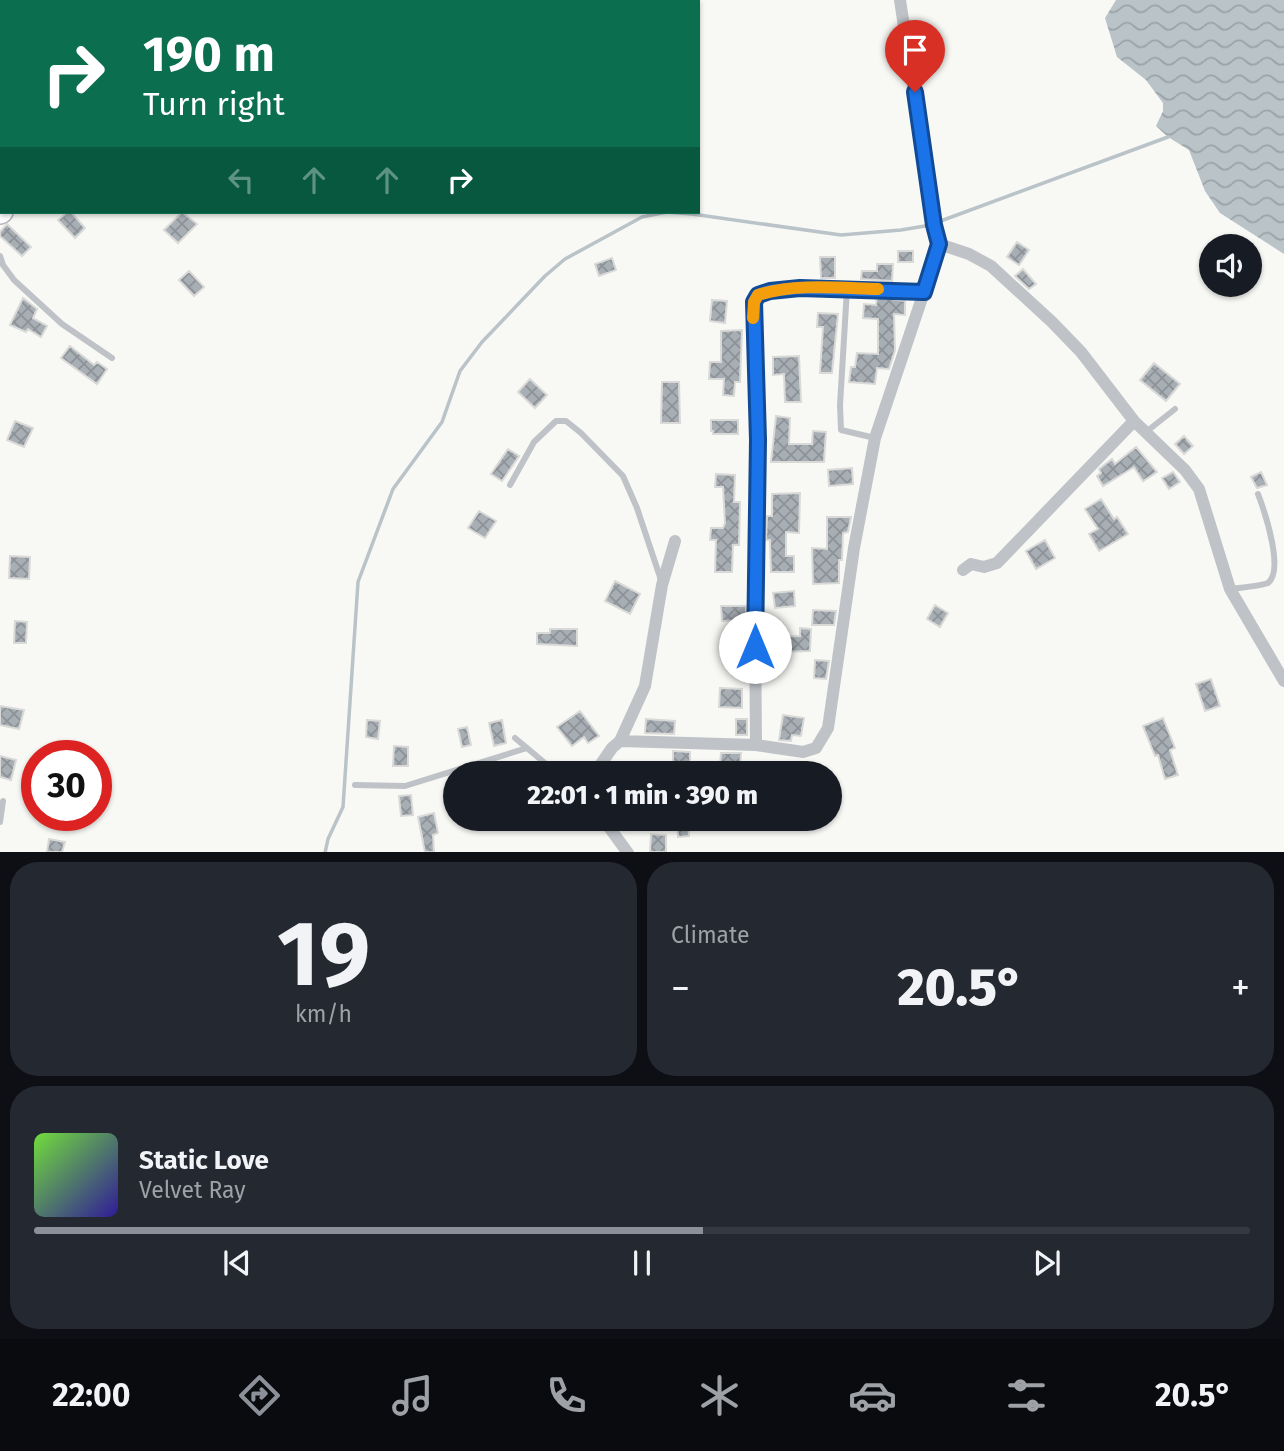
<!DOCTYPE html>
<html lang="en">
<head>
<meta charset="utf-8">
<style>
  :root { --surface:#171b24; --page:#242831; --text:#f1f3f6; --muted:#9ea1a6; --line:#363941; --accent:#8c9099 }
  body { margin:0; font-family:"Fira Sans",sans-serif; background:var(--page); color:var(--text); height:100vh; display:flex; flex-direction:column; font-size:26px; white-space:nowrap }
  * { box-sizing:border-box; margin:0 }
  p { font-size:23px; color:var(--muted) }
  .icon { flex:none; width:38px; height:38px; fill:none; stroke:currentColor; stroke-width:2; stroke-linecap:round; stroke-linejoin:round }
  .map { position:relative; height:852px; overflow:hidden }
  .panel { display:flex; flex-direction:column; gap:10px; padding:10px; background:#0d0f14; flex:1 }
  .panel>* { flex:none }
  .top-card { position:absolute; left:0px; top:0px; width:700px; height:214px; box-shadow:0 2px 5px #0004; background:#0b6e4f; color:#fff; overflow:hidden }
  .buttons { position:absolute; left:1199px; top:234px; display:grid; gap:14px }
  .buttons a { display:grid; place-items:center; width:63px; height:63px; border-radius:50%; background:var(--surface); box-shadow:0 2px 5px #0004; font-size:35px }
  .speed { position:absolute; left:21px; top:740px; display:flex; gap:14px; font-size:35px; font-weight:700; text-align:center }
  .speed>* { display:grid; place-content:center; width:91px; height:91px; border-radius:50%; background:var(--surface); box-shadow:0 2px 5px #0004; line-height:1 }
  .speed .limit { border:10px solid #d22; background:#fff; color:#111 }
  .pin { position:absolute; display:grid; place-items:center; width:60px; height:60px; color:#fff; margin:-72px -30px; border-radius:50% 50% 50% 0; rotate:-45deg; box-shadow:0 0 7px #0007 }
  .pin .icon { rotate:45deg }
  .me { position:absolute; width:77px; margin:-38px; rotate:0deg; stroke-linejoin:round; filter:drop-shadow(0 0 5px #0008) }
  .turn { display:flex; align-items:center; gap:24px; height:147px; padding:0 28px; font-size:32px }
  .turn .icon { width:91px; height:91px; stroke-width:2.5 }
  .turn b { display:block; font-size:49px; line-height:60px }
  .lanes { display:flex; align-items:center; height:66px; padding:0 28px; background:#0003; justify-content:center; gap:35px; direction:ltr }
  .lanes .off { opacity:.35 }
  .big { font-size:52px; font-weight:800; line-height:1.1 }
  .panel .widget { flex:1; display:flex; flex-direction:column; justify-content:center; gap:10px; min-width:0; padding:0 24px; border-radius:28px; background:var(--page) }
  .panel .dial { align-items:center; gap:0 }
  .dial b { font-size:91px; line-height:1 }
  .song { display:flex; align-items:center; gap:21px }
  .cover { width:84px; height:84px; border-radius:10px; background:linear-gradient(135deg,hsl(100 70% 55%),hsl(250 70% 35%)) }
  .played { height:7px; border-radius:4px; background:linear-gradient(90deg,var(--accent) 55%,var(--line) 55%) }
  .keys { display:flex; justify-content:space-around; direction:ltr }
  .heat { display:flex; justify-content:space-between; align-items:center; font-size:38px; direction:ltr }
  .panel .tiles { flex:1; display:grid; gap:10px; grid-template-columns:1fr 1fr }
  .widget:last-child { grid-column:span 2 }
  .trip { position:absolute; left:443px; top:761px; width:399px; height:70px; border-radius:35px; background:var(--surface); box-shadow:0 2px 5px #0004; font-weight:800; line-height:70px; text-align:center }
  .tabs { display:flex; height:112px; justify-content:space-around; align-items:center; background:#090b0e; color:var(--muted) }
  .tabs .icon { width:49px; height:49px }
  .tabs .on { color:var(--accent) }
  .tabs b { font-size:32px; color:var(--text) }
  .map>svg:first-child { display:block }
  .water { fill:url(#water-waves) }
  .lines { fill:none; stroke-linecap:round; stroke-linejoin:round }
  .stream { stroke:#b9c3c8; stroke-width:3.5 }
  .building { fill:url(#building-cross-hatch); stroke:#d9dad8; stroke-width:2 }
  .primary-casing { stroke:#b3b7bb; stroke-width:24 }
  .service { stroke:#bfc3c7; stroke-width:6 }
  .minor { stroke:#bfc3c7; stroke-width:12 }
  .primary { stroke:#fff; stroke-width:21 }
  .route-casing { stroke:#114b97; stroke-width:18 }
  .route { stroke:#1a73e8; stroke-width:12 }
  .slow { stroke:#f59e0b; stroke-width:12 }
</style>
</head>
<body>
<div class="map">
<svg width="1284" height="853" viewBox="0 0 1284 853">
  <defs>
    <pattern id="water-waves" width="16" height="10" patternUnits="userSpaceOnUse" patternTransform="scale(1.75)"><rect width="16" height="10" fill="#b9c3c8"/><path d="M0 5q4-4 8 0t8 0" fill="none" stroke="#9aa3a8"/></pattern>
    <pattern id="building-cross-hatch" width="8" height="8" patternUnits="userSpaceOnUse" patternTransform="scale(1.75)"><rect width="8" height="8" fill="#a7aeb4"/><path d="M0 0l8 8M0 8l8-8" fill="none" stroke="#8c9298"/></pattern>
  </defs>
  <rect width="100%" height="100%" fill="#f8f8f5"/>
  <path class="water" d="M1116 0H1284V254L1220 213 1205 191 1189 150 1168 137 1156 126 1163 111V103L1146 80 1117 57 1105 18Z"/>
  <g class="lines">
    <path class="stream" d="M938 222 1168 137
      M325 853 328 839 343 807 358 582 393 489 442 422 460 371 482 342 545 276 565 259 642 217 667 212 692 214 841 235 901 230 931 225"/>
  </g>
  <path class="building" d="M68 212H71L85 228 75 238 58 220Z
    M182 212 197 224 178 243 164 230Z
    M7 224 31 247 22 256 0 236V232Z
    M1017 242 1029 250 1019 265 1007 257Z
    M898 251H913V262H898Z
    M820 257H835V278H821Z
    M612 258 616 270 599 276 595 264Z
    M877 264H893L892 281 861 279 862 271H877Z
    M1023 269 1036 284 1029 289 1015 276Z
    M189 271 204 287 194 296 179 280Z
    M877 297 905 301V315L894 314 895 350 889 369 877 368 875 384 849 382 851 367H855L857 353 878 354V319L863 318 864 304 876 305Z
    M23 298 37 309 33 318 47 326 41 337 28 329 26 332 10 325Z
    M712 300 727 301 725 323 710 321Z
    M818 313 838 314 832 373H820L823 327H817Z
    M742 330 740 382H735L734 396 723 395 724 379H709L710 362H721V331Z
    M70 346 94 365 97 362 107 369 97 384 61 358Z
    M799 356 801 402H785L784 374 773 375V357Z
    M1154 363 1180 384 1166 401 1140 380Z
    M530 379 547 395 535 408 518 392Z
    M662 382H679L680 423H661Z
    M776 416 790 418 789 444H812L813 431 826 432 824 462H771Z
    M711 420H738V434H713V431H711Z
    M15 421 33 428 24 447 7 440Z
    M1184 436 1193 446 1184 454 1175 444Z
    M1136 447 1157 472 1143 481 1134 467 1103 486 1097 476 1101 473 1099 469 1112 459 1115 464Z
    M508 449 519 456 502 481 491 474Z
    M852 468 853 484 829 486 828 470Z
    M1173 472 1180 482 1169 489 1162 478Z
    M1261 472 1267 485 1257 488 1251 477Z
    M716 474 735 475 734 502H740L739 545H733L732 572H715L716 540H710L711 528H723L725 523 723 487H715Z
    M800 493 799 533 786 532V556H794V572H771L770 540H766L767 516H772V494Z
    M1101 499 1114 519 1117 517 1128 534 1099 551 1089 534 1098 529 1085 509Z
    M479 511 496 521 485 538 468 528Z
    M827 517H851L848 532 843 533 842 560H839V583L813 584 812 548 827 549Z
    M1045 540 1055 558 1036 569 1026 551Z
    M10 556 30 557 29 579 9 578Z
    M615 581 640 594 630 614 605 601Z
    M794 591 795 606 775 608 773 593Z
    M935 605 948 613 940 627 927 619Z
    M721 606H746V620L722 621Z
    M813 610 836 611 834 625H812Z
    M15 621 27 622 26 643H14Z
    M800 628 811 629 810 651 777 652 776 637 800 636Z
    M550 629H577V646L537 644V633H550Z
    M815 660 829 661 826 679 814 678Z
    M1211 679 1220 706 1205 711 1196 684Z
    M720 688 742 689V708L719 707Z
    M0 706 24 710 19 729 0 725Z
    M580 711 599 736 588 743 584 737 572 746 557 727Z
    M783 715 804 718 801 736 792 735 791 741 779 740Z
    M1163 718 1175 748 1170 750 1178 775 1165 779 1158 755 1155 756 1143 726Z
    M646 719 675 721 674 734 645 733Z
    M736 719H747V735H736Z
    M367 720 380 721 378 739 366 737Z
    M502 720 506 743 494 746 489 723Z
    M467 727 471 745 462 747 458 729Z
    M394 746 408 747V766H393Z
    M673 751 690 752V763H673Z
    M721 753H741L740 766 720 765Z
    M0 756 16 760 11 780 0 777Z
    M411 795 413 815 401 816 399 796Z
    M434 813 438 833 433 835 434 852H425L418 817Z
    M677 819H688L689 836 678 837Z
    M651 834 666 835V852H650Z
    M49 839 65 842 62 852H47Z"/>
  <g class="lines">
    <g class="primary-casing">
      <path id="primary" d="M236 2 237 0
        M0 213 2 212"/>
    </g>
    <path class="service" d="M146 0 148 2
      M0 107 2 109
      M0 256 3 265 14 280 62 324 112 358
      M847 289 840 405 841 430 875 438
      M1146 432 1175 409
      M510 485 534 442 556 421H566L581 433 623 476 637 508 661 580
      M1230 589C1242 587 1257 587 1268 583 1284 571 1266 515 1258 494
      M515 738 558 774
      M355 785 405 786 527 748
      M0 822 3 801"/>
    <path class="minor" d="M939 244 969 254 991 266 1052 322 1081 352 1134 421 1185 470 1199 489 1230 589 1284 681
      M963 570 971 564 984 567 997 563 1134 421
      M620 741 645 686 662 585 675 541
      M756 745 755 623 758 440 754 302 758 294C800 281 879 288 924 292L939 244 934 225 900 0
      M594 774 612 748 620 741 756 745 803 752 816 748 828 728 854 548 875 438 924 292
      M603 819 628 853"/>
    <use href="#primary" class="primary"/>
  </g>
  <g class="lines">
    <g class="route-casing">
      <path id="route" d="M755 647 758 440 754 302 758 295 770 291 800 288 924 292 939 244 934 225 915 92"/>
    </g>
    <use href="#route" class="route"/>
    <path class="slow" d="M753 318 754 302 758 295C795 283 839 288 878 289"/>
  </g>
</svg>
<div class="buttons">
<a><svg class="icon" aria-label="sound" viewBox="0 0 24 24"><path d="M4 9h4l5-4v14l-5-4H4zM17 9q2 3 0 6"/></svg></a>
</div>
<div class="speed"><div class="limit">30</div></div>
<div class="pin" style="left:915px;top:92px;background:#d93025"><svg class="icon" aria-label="arrive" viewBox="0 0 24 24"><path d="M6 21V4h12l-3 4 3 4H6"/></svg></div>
<svg class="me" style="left:755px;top:647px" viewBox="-20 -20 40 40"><circle r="19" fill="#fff"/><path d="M0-13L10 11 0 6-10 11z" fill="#1a73e8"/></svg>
<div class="trip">22:01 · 1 min · 390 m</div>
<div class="top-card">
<div class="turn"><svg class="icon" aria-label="right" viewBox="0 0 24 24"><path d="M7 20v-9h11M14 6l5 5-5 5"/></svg><div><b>190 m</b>Turn right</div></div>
<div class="lanes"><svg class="icon off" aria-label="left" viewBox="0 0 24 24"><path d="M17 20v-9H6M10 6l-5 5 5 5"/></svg><svg class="icon off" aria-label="ahead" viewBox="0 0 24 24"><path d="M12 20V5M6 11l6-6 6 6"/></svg><svg class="icon off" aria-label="ahead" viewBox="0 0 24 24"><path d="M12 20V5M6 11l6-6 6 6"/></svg><svg class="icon" aria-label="right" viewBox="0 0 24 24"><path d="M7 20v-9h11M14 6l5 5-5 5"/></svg></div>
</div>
</div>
<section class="panel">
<div class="tiles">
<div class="widget dial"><b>19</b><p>km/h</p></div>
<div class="widget"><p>Climate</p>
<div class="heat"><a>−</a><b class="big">20.5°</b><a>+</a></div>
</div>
<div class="widget">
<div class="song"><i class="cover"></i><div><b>Static Love</b><p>Velvet Ray</p></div></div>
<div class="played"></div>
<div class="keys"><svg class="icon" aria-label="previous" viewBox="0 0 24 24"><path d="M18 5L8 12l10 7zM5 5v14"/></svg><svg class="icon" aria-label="pause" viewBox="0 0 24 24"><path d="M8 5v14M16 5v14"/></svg><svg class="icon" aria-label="next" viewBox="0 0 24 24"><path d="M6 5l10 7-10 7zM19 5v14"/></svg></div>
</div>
</div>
</section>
<nav class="tabs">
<b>22:00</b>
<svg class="icon on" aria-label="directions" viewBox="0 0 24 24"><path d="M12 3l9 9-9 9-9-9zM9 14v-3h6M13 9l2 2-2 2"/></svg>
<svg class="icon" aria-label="music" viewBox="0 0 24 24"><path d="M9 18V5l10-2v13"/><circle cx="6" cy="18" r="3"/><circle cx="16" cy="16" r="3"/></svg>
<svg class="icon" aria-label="phone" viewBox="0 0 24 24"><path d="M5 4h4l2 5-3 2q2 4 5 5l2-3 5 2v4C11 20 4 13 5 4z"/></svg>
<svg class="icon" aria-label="climate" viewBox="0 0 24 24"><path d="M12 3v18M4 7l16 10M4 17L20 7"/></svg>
<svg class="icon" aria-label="car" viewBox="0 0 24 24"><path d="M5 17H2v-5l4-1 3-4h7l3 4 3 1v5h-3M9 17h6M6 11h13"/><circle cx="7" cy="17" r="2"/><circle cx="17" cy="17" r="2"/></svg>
<svg class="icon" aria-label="filters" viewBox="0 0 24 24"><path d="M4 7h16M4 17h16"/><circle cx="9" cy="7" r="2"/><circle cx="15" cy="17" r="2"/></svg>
<b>20.5°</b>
</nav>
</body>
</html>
